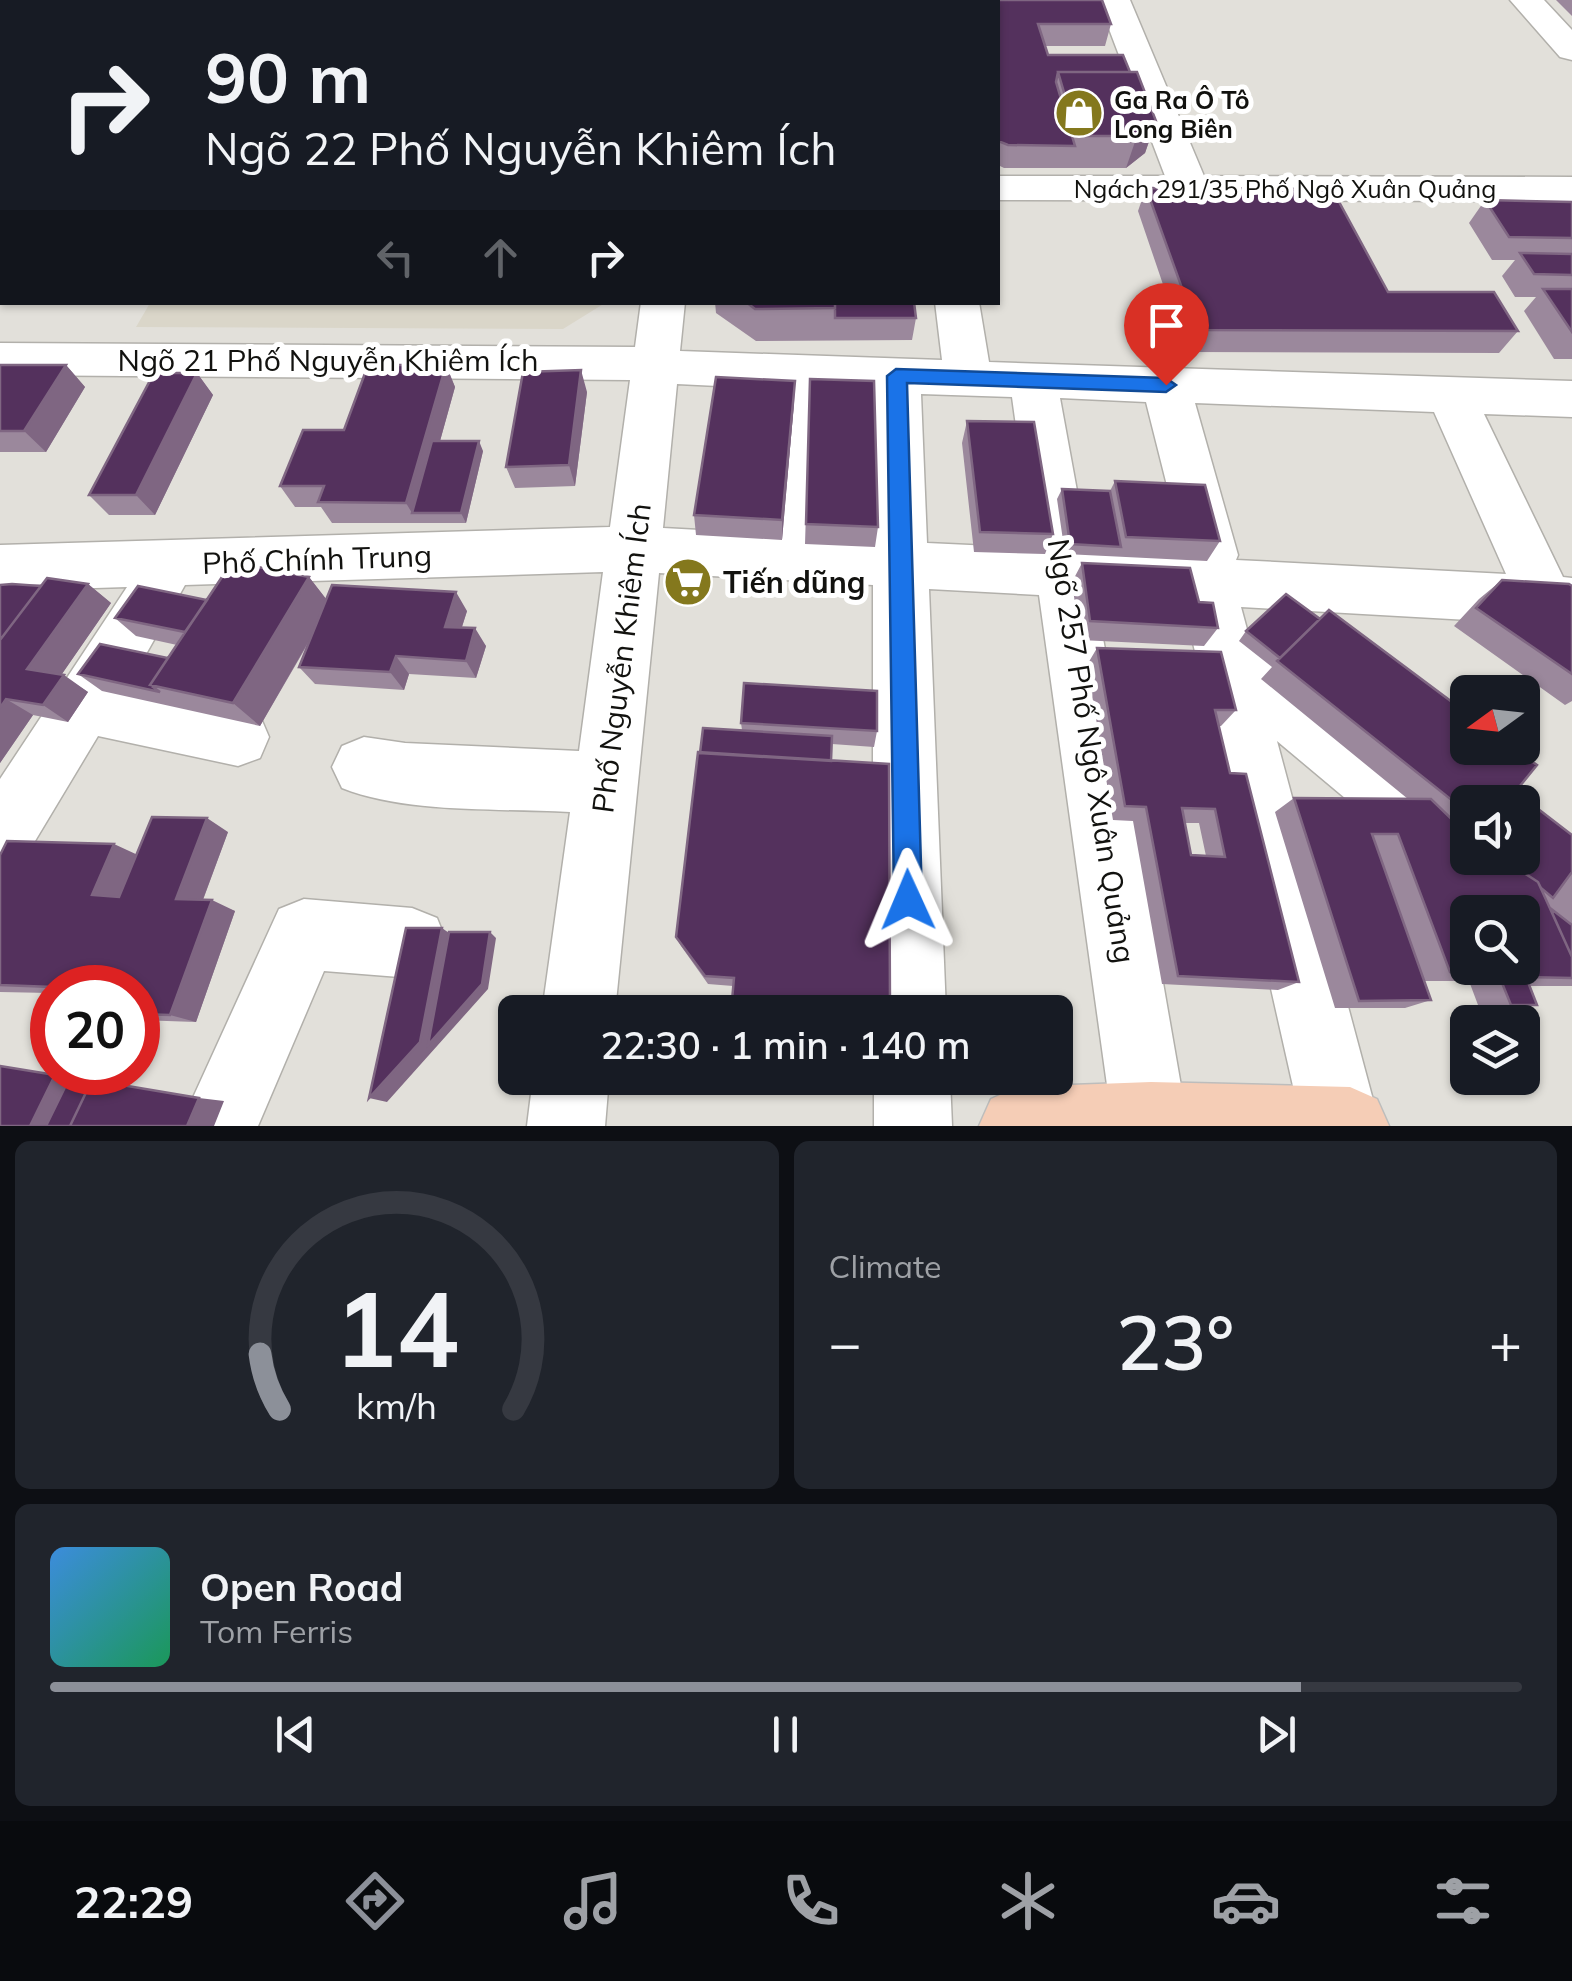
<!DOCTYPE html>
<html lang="en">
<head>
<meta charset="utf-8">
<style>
  :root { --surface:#171b24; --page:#20242c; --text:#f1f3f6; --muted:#9ea1a6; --line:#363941; --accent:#8c9099 }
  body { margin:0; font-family:Mulish,sans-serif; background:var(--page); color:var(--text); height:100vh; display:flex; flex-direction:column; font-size:38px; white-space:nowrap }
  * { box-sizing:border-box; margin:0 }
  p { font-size:32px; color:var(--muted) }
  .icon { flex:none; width:55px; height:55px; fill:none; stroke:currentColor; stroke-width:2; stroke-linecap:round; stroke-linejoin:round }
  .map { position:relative; height:1126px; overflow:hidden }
  .side { display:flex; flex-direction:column; gap:15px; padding:15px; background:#0d0f14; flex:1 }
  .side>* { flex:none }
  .banner { position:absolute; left:0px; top:0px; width:1000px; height:305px; box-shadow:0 2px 8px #0004; background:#171b24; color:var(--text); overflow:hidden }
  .needle { width:65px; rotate:255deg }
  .buttons { position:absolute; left:1450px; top:675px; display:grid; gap:20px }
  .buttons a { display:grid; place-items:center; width:90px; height:90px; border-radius:15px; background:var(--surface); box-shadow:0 2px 8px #0004; font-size:50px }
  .speed { position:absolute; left:30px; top:965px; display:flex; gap:20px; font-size:50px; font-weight:700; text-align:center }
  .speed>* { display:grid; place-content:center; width:130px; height:130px; border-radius:50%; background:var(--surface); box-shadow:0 2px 8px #0004; line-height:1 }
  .speed .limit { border:15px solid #d22; background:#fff; color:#111 }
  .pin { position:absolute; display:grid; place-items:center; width:85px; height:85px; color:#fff; margin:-102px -42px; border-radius:50% 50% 50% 0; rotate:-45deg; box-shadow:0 0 10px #0007 }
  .pin .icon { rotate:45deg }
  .me { position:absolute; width:110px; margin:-55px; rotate:359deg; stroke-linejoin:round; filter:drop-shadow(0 0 8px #0008) }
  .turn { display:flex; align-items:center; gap:35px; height:210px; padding:0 40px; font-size:45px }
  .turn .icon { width:130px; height:130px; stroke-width:2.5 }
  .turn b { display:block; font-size:70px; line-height:85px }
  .lanes { display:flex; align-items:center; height:95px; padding:0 40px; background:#0003; justify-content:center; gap:50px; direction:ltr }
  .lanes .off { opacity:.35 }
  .big { font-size:75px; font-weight:600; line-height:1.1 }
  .side .card { flex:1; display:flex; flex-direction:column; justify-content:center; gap:15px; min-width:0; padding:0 35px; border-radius:15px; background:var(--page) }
  .side .dial { align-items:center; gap:0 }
  .dial svg { height:260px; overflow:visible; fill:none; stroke:var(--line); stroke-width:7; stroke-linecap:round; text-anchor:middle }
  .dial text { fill:var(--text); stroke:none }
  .song { display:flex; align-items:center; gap:30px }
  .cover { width:120px; height:120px; border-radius:15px; background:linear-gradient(135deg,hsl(210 70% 55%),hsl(150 70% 35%)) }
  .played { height:10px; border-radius:5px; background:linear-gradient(90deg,var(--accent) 85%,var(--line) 85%) }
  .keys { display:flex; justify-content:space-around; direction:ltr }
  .heat { display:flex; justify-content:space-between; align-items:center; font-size:55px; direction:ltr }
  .side .tiles { flex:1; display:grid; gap:15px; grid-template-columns:1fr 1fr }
  .card:last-child { grid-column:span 2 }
  .trip { position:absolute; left:498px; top:995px; width:575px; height:100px; border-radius:15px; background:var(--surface); box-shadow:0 2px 8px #0004; font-weight:600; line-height:100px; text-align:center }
  .dock { display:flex; height:160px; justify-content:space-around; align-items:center; background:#090b0e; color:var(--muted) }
  .dock .icon { width:70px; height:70px }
  .dock .current { color:var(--accent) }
  .dock b { font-size:45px; color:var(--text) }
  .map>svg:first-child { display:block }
  .built { fill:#dad6c9 }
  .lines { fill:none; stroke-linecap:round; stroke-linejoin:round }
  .minor-casing { stroke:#b2b0ab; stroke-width:3 }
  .major-casing { stroke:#bdbdbc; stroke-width:3 }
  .minor { fill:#fff; fill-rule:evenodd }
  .major { fill:#f5cdb6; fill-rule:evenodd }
  .wall { fill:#9b889c; fill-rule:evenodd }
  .shaded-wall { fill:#7f6682 }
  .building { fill:#54315d; stroke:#7f6682; stroke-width:2.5; fill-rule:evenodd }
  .route { fill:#1a73e8; stroke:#114b97; stroke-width:2.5 }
  .labels { text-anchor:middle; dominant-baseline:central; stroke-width:10; stroke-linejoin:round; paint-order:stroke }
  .far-poi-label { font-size:25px; font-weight:bold; fill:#12120f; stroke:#fff; text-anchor:start }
  .far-street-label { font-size:25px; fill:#12120f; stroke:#fff }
  .street-label { font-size:30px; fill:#12120f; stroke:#fff }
  .poi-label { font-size:30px; font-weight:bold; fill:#12120f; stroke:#fff; text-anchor:start }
</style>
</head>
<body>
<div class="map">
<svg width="1572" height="1126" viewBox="0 0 1572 1126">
  <rect width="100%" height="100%" fill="#e2e0da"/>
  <path class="built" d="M150 303V302L605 303 563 329 136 327Z"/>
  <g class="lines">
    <g class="minor-casing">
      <path id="minor" d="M896 0H928V2H896Z
        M1098 0H1130L1204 176 1572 177V201L998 200V176H1165Z
        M1510 0H1544L1572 30V60L1560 57Z
        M641 302H685L680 351 942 360 935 302H979L989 362 1572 381V417L1484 414 1563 577 1572 578V626L1241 607 1252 648 1468 815V858H1501L1492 881 1468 890 1444 881 1277 741 1380 1126H1302L1184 603 1096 598 1188 1126H1114L1112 1121 1039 595 929 589 946 1012H873V585L659 573 615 1012H542L570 812C499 808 408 814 342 788L332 767 342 746 364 737 405 743 579 751 603 572 185 585 128 686 238 708 260 716 269 737 260 758 238 766 98 736 23 861 0 871V779L127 587 0 591V545L610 527 630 380 0 375V343L635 347ZM677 384 782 389 772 534 663 528ZM830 390 873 392V540L826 537ZM921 394 1012 397 1033 548 927 543ZM1060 398 1146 402 1185 557 1088 551ZM1195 403 1434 412 1506 574 1236 560 1238 555Z
        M304 899 412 908 437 918 447 943 437 968 412 978 324 971 258 1126H180L279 909Z
        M533 1078H609L605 1126H527Z
        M874 1078H950L952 1126H874Z"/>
    </g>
    <g class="major-casing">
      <path id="major" d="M1151 1082 1350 1087 1377 1099 1389 1126H979L991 1099 1018 1087Z"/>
    </g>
    <use href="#minor" class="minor"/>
    <use href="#major" class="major"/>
  </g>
  <path class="wall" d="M959 0H1102L1111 24 1105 46H1045L1048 55 1130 72 1156 121 1145 153 1126 168H1004L998 165V2H959Z
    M1556 0H1572V16Z
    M1146 188 1388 292 1518 331 1499 353 1186 352 1138 211Z
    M1485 200 1572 202V359H1554L1524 311 1536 297H1515L1502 276 1515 260H1492L1469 223Z
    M715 302H914L916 318 912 340 756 341 716 313Z
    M0 365H66L85 387 46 452H0Z
    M446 365 455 387 440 441 483 451 466 523H332L321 507H295L280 486 344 430Z
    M197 373 213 395 155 515H109L89 495Z
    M810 379 878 527 875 547 805 544Z
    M587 392 575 486 515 488 506 467Z
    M794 403 782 540 696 535 694 515Z
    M967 421 1053 534 1045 554 974 552 962 443Z
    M1115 481 1220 541 1207 561 1065 554 1057 499 1062 489 1110 491Z
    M1082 563 1199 602 1218 628 1204 646 1080 640 1072 582Z
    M309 577 326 599 467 611 462 627 486 646 476 678 409 674 404 690 315 684 299 667 309 642 260 726 102 691 78 674 168 658 177 645 136 636 115 618Z
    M1502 580 1572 586V701L1565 705 1454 626 1479 599Z
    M88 584 111 603 61 675 88 692 68 722 33 715 0 763V585Z
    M1246 631 1516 792 1572 835V986H1530L1537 1005 1507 1012 1481 1013 1469 981H1424L1431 1000 1405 1008H1335L1275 812 1294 798 1408 799 1261 679 1272 667 1239 641ZM1468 802 1522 858H1468Z
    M1097 648 1236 710 1221 726H1219L1230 773 1299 982 1278 990 1162 984 1133 821 1113 820 1087 665ZM1185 823H1199L1206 856 1191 855Z
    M741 723 877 731 874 747 832 744 831 761 890 1008 888 1012H845L733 986 708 984 681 946 676 937 742 730Z
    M228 832 203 900 235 911 196 1022 138 1020V988H52V1013L42 1011 50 993 0 992V855H136Z"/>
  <path class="shaded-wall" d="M362 0H392V2H361Z
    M1156 121 1145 153 1126 168 1137 136Z
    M66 365 85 387 46 452 24 431Z
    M446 365 455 387 420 513H412L406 503Z
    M581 370 587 392 575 486 569 465Z
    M197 373 213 395 155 515 136 495Z
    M795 381 794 403 782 540V520Z
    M479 441 483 451 466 523 461 513Z
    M309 577 330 604 260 726 233 703Z
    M88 584 111 603 53 687 27 669Z
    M456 592 467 611 456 645 445 627Z
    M475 628 486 646 476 678 466 661Z
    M396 656 409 674 404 690 390 672Z
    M64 675 88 692 68 722 43 705Z
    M6 699 33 715 0 763V708Z
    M207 818 228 832 199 910 176 899Z
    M114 844 140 856 119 906 92 895Z
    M212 900 235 911 196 1022 170 1015Z
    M442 928 456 938 490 932 496 938 488 989 387 1102 369 1098Z
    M55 1075 86 1079 64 1126H30Z
    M199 1098 224 1101 214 1126H187Z"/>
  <path class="building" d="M316 0H362L361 2H315Z
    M747 0H817V2H747Z
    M966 0H1102L1111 24H1038L1048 55H1123L1130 72H1058L1056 82 1075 146 1008 145 998 141V2H967Z
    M1058 72H1137L1156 121 1137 136H1077Z
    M1146 188 1332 189 1388 292H1494L1518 331 1197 330Z
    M1485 200 1572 202V238L1509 237Z
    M1520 253 1572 254V275L1534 274Z
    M1543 289H1572V332Z
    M746 302H835V308L755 309Z
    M835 302H914L916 318H835Z
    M0 365H66L24 431H0Z
    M368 365H446L406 503 318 502 324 486H280L303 430H344Z
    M581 370 569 465 506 467 523 372Z
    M154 373H197L136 495H89Z
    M716 377 795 381 782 520 694 515Z
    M810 379 874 381 878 527 806 524Z
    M967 421 1034 422 1053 534 980 532Z
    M432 441H479L461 513H412Z
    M1115 481 1205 485 1220 541 1126 537Z
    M1062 489 1110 491 1121 547 1070 544Z
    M232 562 309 577 233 703 150 685Z
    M1082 563 1190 568 1199 602 1213 603 1218 628 1090 621Z
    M47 578 88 584 27 669 64 675 43 705 6 699 0 708V640Z
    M1502 580 1569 584 1572 586V674L1476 608Z
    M12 584 41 586 0 640V585Z
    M332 585 456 592 445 627 475 628 466 661 396 656 390 672 299 667Z
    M138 586 207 600 185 632 115 618Z
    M1286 594 1320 619 1280 658 1246 631Z
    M1329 610 1468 714V748H1513L1537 765 1507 802H1468V813L1277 661Z
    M100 644 168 658 150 685 160 692 78 674Z
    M1097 648 1221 652 1236 710H1215L1230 773 1246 774 1299 982 1178 976 1146 807 1125 806ZM1182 808 1215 809 1225 857 1191 855Z
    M744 683 877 691V731L741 723Z
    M703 728 832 736 831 761 700 753Z
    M698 752 889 764 890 1008 845 1004V1012H731L734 978 705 976 676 937Z
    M1516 792 1572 835V872L1553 898 1541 888 1538 882 1502 858H1522V802H1507Z
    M1294 798 1431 799 1468 835V858H1501L1538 882 1572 957V978L1526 977 1537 1005H1511L1498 973 1450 972 1398 834H1372L1431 1000 1359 1001ZM1468 912H1522V968H1468Z
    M152 817 207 818 176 899 212 900 170 1015 138 1014V988H52V1011H42L52 987 0 985V855L7 841 114 844 92 895 119 897Z
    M1550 908 1572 925V957Z
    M406 928H442L420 1042 369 1098Z
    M449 932H490L482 984 428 1045Z
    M0 1066 55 1075 30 1126H0Z
    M70 1077 92 1080 70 1126H46Z
    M92 1080 199 1098 187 1126H70Z"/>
  <path class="route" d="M896 369 1166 378 1176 385 1166 392 907 383 922 900 918 911 908 915 898 911 894 900 887 376Z"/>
  <defs>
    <g id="shop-disc" transform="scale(2.5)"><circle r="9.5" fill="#84781d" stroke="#fff"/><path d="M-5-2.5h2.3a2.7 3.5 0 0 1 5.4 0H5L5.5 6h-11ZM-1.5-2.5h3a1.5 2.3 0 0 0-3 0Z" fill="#fff"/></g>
    <g id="supermarket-disc" transform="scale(2.5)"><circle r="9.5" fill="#84781d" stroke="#fff"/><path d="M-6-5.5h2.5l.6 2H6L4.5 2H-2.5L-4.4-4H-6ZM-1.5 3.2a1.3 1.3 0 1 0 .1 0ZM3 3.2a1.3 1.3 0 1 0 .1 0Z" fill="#fff"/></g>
  </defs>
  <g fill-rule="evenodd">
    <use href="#shop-disc" x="1079" y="113"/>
    <use href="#supermarket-disc" x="688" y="582"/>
  </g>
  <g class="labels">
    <g class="far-poi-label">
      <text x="1114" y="99">Ga Ra Ô Tô<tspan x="1114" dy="29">Long Biên</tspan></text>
    </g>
    <g class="far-street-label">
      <text x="1285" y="188">Ngách 291/35 Phố Ngô Xuân Quảng</text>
    </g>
    <g class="street-label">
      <text x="328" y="360">Ngõ 21 Phố Nguyễn Khiêm Ích</text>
      <text transform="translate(317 559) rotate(-2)">Phố Chính Trung</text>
      <text transform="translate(621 658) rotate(-83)">Phố Nguyễn Khiêm Ích</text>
      <text transform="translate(1092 751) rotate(81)">Ngõ 257 Phố Ngô Xuân Quảng</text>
    </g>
    <g class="poi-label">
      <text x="723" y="582">Tiến dũng</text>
    </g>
  </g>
</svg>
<div class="buttons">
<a><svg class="needle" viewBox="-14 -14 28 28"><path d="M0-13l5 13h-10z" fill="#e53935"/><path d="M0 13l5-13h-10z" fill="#9ea1a6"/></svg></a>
<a><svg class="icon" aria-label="sound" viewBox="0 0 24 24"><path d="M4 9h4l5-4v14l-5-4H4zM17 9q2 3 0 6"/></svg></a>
<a><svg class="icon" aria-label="search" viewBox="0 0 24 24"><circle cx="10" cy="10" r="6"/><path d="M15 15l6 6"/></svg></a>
<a><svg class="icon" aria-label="layers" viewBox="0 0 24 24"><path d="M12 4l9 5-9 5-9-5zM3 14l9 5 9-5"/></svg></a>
</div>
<div class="speed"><div class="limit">20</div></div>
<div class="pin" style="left:1166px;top:385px;background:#d93025"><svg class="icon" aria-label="arrive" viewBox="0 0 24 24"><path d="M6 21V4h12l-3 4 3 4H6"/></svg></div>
<svg class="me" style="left:908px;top:900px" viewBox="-20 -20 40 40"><path d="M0-17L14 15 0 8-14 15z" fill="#1a73e8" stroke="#fff" stroke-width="4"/></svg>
<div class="trip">22:30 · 1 min · 140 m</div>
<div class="banner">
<div class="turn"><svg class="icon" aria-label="right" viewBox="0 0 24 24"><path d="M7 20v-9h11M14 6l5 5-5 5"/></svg><div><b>90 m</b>Ngõ 22 Phố Nguyễn Khiêm Ích</div></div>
<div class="lanes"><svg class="icon off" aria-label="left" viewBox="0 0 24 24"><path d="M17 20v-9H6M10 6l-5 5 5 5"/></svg><svg class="icon off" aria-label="ahead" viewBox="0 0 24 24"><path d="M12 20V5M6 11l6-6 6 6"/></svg><svg class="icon" aria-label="right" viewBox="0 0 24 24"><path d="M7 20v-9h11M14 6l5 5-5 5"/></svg></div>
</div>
</div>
<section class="side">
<div class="tiles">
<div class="card dial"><svg viewBox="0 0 100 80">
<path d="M14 69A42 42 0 1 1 86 69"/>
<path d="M14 69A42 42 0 0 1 8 52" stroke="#8c9099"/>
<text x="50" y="56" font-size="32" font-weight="700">14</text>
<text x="50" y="72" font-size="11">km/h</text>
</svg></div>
<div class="card"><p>Climate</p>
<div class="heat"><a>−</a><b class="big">23°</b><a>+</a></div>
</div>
<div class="card">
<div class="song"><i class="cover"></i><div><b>Open Road</b><p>Tom Ferris</p></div></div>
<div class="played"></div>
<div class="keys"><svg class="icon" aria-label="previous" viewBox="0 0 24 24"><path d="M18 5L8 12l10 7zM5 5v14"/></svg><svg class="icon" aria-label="pause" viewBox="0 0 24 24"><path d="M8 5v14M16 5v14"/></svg><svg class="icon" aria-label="next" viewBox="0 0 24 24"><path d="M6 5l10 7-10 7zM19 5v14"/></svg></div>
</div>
</div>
</section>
<nav class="dock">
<b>22:29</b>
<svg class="icon current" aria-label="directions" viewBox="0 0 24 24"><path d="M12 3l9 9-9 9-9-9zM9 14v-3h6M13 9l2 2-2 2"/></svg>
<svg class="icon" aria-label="music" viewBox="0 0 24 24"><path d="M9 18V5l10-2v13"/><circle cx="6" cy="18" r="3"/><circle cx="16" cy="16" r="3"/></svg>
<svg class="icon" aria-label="phone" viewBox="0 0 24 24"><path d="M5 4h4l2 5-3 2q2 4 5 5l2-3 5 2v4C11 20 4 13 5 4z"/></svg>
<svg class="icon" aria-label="climate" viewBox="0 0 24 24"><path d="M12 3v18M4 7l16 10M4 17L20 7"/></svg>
<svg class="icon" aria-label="car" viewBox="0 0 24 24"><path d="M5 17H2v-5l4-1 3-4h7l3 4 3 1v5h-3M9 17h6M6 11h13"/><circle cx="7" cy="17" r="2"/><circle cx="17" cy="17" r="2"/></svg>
<svg class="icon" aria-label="filters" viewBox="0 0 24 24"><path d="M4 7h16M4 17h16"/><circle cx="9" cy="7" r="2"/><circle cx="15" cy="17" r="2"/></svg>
</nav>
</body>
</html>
